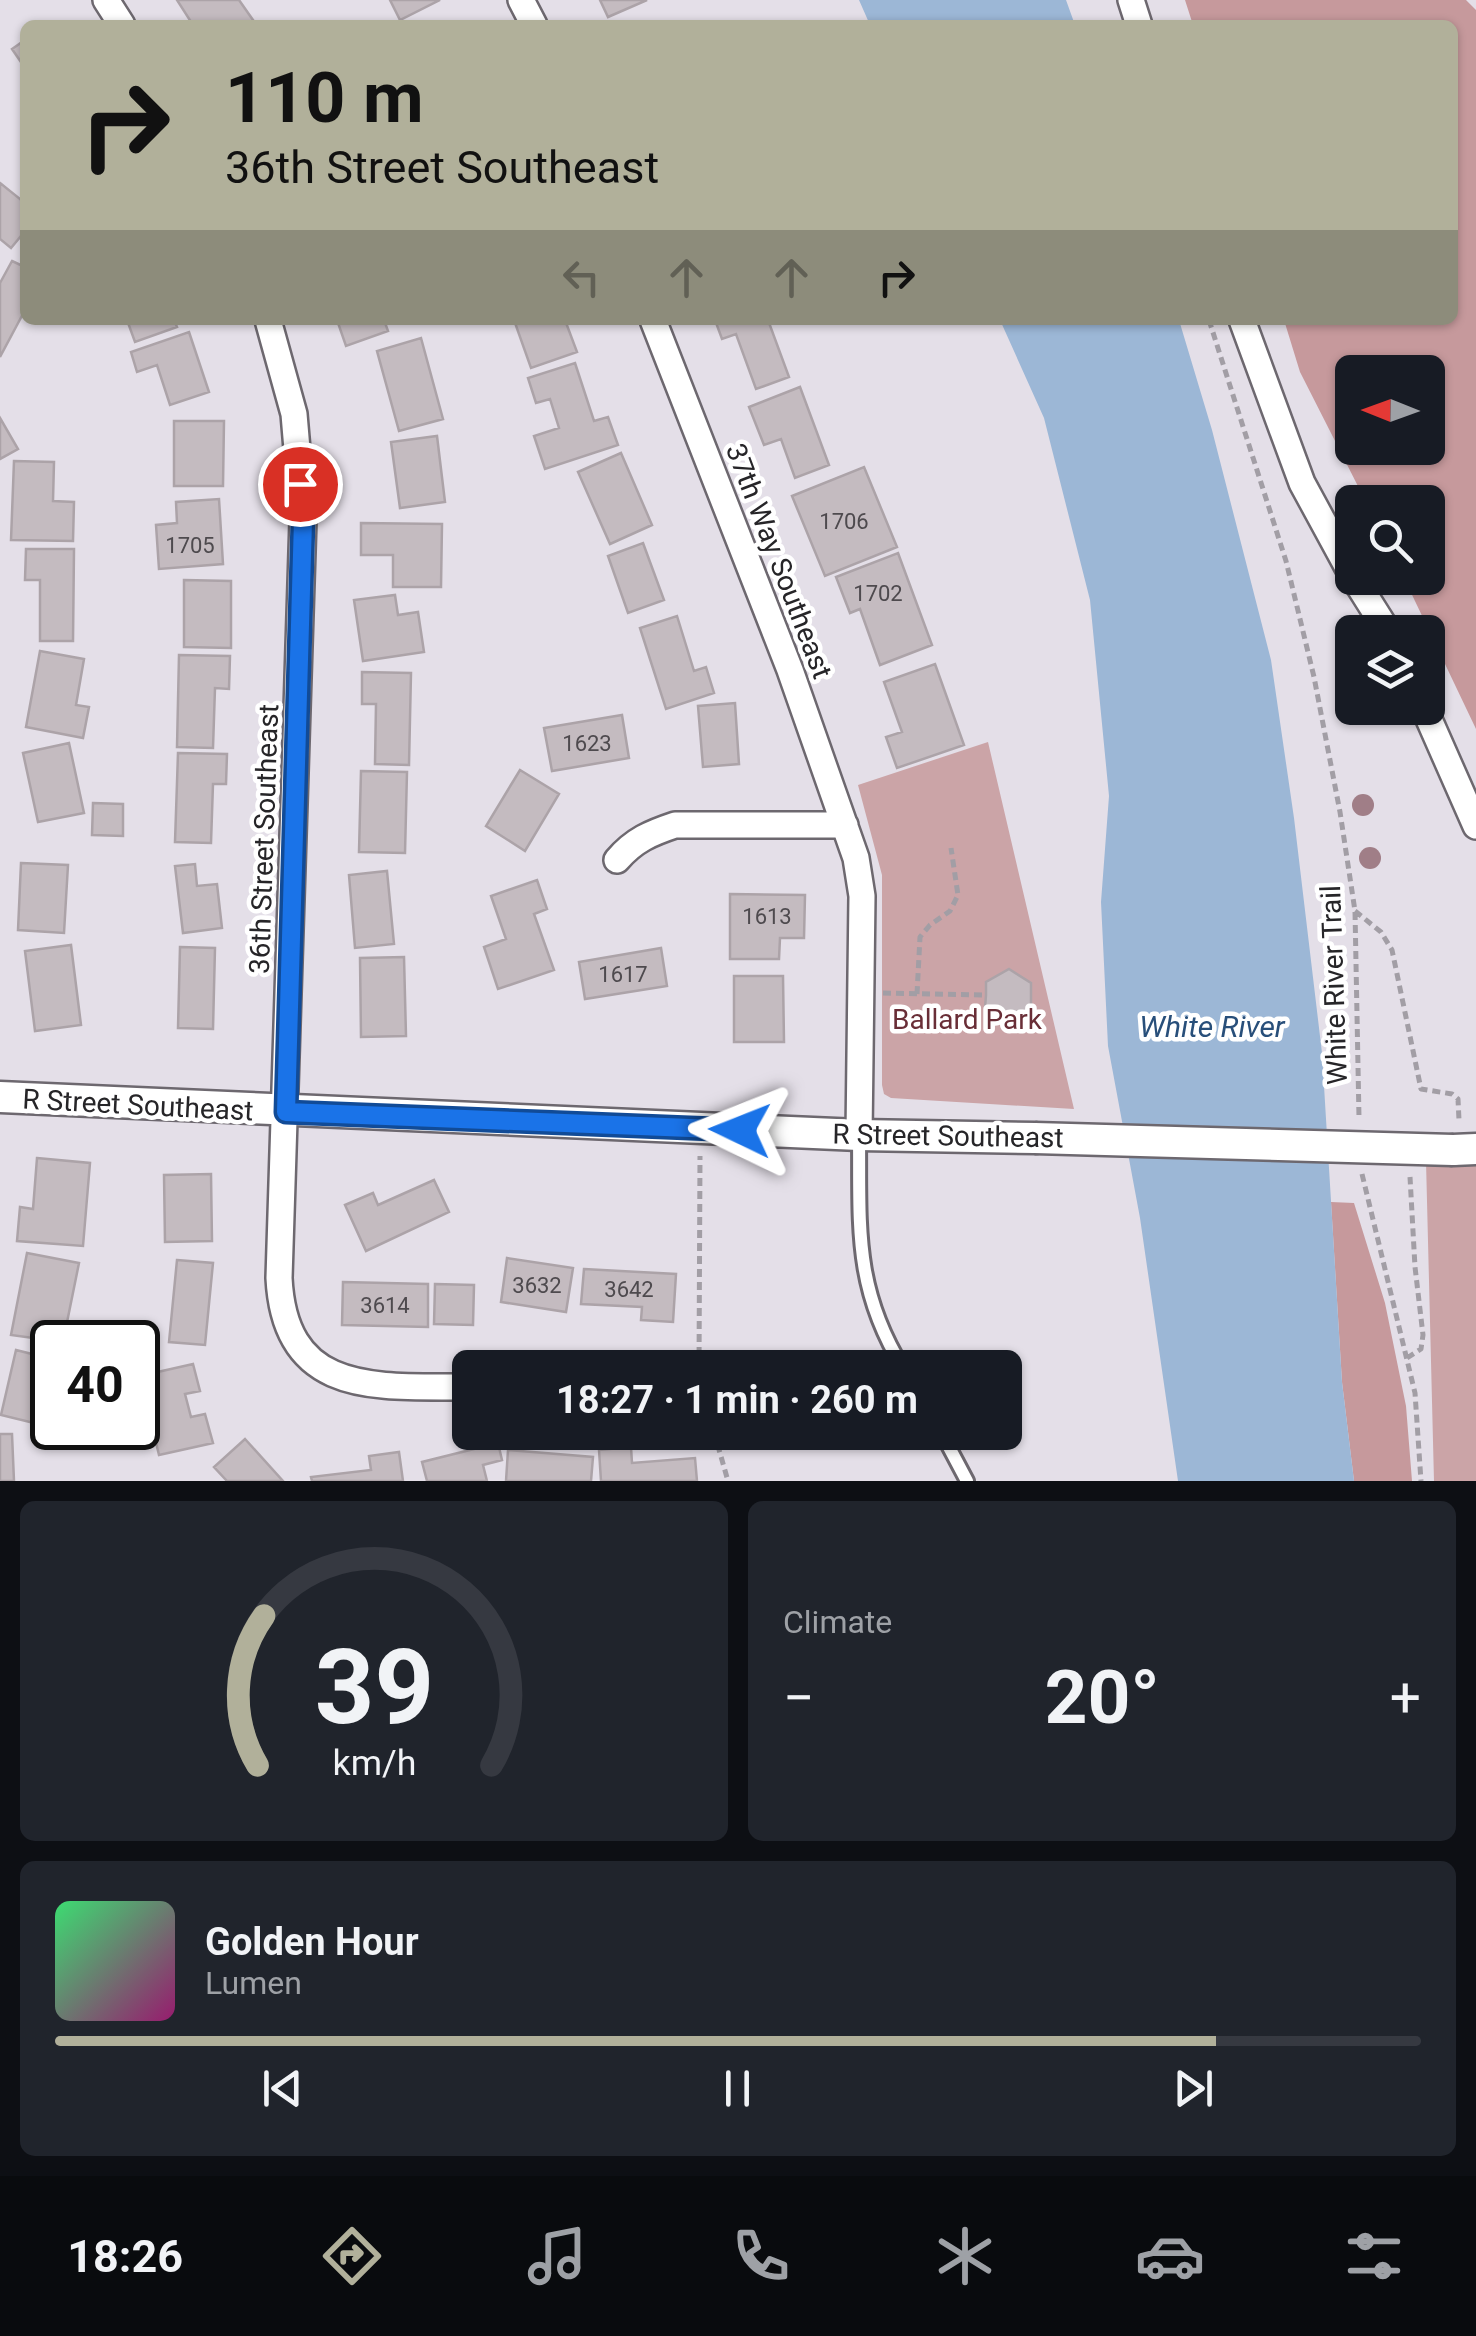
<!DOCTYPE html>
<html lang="en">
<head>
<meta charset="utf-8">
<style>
  :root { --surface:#171b24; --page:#20242c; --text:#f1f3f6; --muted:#9ea1a6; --line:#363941; --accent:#b1b09a }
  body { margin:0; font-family:Roboto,sans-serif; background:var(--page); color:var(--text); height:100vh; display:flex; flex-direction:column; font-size:38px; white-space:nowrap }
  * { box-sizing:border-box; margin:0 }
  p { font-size:32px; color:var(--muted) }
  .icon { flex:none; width:55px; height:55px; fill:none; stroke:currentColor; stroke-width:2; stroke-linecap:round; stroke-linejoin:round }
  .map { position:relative; height:1481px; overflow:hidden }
  .sheet { display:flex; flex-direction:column; gap:20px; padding:20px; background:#0d0f14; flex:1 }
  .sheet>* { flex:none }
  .top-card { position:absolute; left:20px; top:20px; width:1438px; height:305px; border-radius:15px; box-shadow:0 2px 8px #0004; background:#b1b09a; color:#111; overflow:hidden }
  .needle { width:65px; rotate:271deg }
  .fabs { position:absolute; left:1335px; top:355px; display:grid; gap:20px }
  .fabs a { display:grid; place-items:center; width:110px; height:110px; border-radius:15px; background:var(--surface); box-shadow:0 2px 8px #0004; font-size:50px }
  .speed { position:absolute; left:30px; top:1320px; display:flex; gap:20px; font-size:50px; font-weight:700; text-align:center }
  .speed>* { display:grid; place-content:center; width:130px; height:130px; border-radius:50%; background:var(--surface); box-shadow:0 2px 8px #0004; line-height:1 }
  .speed .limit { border:5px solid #111; border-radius:15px; background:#fff; color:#111 }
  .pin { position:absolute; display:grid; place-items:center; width:85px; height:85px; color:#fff; margin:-42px; border:5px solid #fff; border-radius:50%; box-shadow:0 2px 10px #0007 }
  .me { position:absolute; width:110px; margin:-55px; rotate:272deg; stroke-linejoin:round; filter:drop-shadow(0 0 8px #0008) }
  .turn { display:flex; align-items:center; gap:35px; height:210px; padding:0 40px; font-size:45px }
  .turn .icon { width:130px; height:130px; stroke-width:2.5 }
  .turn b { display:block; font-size:70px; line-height:85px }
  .lanes { display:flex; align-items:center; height:95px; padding:0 40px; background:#0003; justify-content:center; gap:50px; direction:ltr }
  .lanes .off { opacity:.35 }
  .big { font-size:75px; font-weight:700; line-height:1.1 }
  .sheet .card { flex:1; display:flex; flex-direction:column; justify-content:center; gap:15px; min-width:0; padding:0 35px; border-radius:15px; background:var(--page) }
  .sheet .dial { align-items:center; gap:0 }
  .dial svg { height:260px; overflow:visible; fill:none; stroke:var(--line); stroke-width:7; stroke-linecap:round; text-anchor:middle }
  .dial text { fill:var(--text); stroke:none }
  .song { display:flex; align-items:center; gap:30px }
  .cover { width:120px; height:120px; border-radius:15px; background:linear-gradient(135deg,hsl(140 70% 55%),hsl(320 70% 35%)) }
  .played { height:10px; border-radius:5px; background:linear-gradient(90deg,var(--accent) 85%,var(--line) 85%) }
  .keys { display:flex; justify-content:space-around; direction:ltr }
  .heat { display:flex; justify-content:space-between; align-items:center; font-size:55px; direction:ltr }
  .sheet .tiles { flex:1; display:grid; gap:20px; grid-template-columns:1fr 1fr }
  .card:last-child { grid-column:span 2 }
  .trip { position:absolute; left:452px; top:1350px; width:570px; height:100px; border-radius:15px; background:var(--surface); box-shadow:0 2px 8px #0004; font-weight:700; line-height:100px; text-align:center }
  .tab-bar { display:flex; height:160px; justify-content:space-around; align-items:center; background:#090b0e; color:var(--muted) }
  .tab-bar .icon { width:70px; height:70px }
  .tab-bar .selected { color:var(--accent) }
  .tab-bar b { font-size:45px; color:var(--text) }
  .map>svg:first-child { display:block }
  .green { fill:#cba4a7 }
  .forest { fill:#c6999c; fill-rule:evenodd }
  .water { fill:#9cb7d6 }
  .building { fill:#c4bbc0; stroke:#aca3a8; stroke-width:2.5 }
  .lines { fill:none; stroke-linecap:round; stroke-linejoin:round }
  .service-casing { stroke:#6d686f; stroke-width:18 }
  .minor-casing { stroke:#6d686f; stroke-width:30 }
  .tertiary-casing { stroke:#6d686f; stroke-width:35 }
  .path { stroke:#a29ea5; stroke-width:5; stroke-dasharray:8 5; stroke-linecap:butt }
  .service { stroke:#fff; stroke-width:12 }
  .minor { stroke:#fff; stroke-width:25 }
  .tertiary { stroke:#fff; stroke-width:30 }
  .tertiary-bridge-casing { stroke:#6d686f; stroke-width:35; stroke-linecap:butt }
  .tertiary-bridge { stroke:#fff; stroke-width:30 }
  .tree { fill:#a07e87 }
  .route-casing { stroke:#114b97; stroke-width:25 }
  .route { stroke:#1a73e8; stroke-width:18 }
  .labels { text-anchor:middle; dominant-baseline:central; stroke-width:9; stroke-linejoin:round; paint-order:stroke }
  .number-label { font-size:22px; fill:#4e4a4e }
  .street-label { font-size:28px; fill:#262528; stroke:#fff }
  .park-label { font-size:28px; fill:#692e37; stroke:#fff }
  .water-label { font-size:30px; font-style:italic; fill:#284f7a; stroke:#fff }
</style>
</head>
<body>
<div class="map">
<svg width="1476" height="1481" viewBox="0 0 1476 1481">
  <rect width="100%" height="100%" fill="#e4dfe8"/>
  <path class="green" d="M988 742 1074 1109 891 1098 884 1094 882 1085V875L858 785Z
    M1426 1161H1476V1481H1434Z"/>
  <path class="forest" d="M1185 0H1466L1476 10V729L1404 578H1428V502H1366L1300 372 1284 320H1452V25H1193ZM1352 372H1428V448H1352Z
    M1331 1202 1354 1203 1385 1303 1406 1406 1412 1481H1354L1342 1382Z"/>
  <path class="water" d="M859 0H1066L1075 25H870Z
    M1000 320H1179L1212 430 1271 660 1294 818 1322 1053 1342 1382 1354 1481H1178L1140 1218 1108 1046 1101 902 1109 796 1090 600 1044 418Z"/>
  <path class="building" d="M177 0H239L253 20 246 25H193Z
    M390 0H440L400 20Z
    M600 0H647L608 17Z
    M25 40V68L12 49Z
    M0 183 25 203V231L11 248 0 239Z
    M12 261 25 267V310L0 357V283Z
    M127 320H174L177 327 135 342Z
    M337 320H384L388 331 346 346Z
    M514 320H565L577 352 531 368Z
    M715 320H768L789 377 756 389 736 334 722 339Z
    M189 332 209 392 170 405 157 365 137 372 131 352Z
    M421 338 443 419 399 431 377 351Z
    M575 363 594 421 608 417 618 445 545 469 534 436 559 428 550 399 536 403 528 378Z
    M800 387 829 465 795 478 781 439 764 445 749 407Z
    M0 418 18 449 0 459Z
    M174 421H224L223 486H174Z
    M437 436 445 502 400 508 391 442Z
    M621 453 652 525 610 544 578 472Z
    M14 461 54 462 53 501 74 502 73 541 11 540Z
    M864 467 897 547 825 576 792 496Z
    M219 499 223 564 159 569 156 525 177 523 176 502Z
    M361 523 442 524 441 587H393V555H361Z
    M643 543 664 600 628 613 608 556Z
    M26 549H74L73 641H40V580H25Z
    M898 553 932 645 880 665 860 609 850 613 836 577Z
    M184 580 231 581V648L184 647Z
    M395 595 398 615 418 612 424 652 363 661 354 600Z
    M677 616 694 671 706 667 714 693 666 709 640 628Z
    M40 651 84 659 76 705 89 707 83 738 26 727Z
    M179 655 230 656 229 689 215 688 213 748 177 747Z
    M935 664 964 745 897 768 886 737 902 732 884 682Z
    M362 672 411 673 409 765 375 764 376 704H362Z
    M735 703 739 764 703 767 698 706Z
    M622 715 629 758 552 771 544 728Z
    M69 743 84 813 38 822 23 753Z
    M178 753 227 754 226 784H213L211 843 175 842Z
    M520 770 559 794 525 851 486 826Z
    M361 771 407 772 405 853 359 852Z
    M93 803 123 804V836L92 835Z
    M21 863 68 865 64 933 18 930Z
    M195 864 197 886 217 884 222 928 183 933 175 866Z
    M387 871 394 944 355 948 349 875Z
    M537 880 547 909 534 914 554 970 498 989 484 947 506 939 491 896Z
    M730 894 805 895 804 938H780L779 959H730Z
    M71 945 81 1025 35 1031 25 951Z
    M180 947 215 948 213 1029 178 1028Z
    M661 948 667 986 585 999 579 962Z
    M404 957 406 1036 361 1037 360 958Z
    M1009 969 1031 983V1009L1008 1022 985 1008 986 995V982Z
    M734 976H783L784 1042H734Z
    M37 1158 90 1163 83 1246 17 1241 20 1207 33 1209Z
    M211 1174 212 1241 165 1242 164 1175Z
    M434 1180 449 1212 366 1251 345 1205 373 1193 378 1205Z
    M27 1253 79 1263 63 1342 11 1335Z
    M507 1258 573 1268 566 1312 501 1302Z
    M177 1260 213 1263 205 1345 169 1342Z
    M584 1269 676 1274 673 1322 641 1320 642 1307 581 1304Z
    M343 1282 428 1284V1327L342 1325Z
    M435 1284 474 1285 473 1325 434 1324Z
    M16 1350 52 1359 38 1424 1 1415Z
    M193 1364 200 1391 185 1394 191 1417 205 1414 213 1443 159 1455 140 1376Z
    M0 1434H12L14 1481H0Z
    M245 1439 283 1481H227L214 1467Z
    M498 1443 502 1460 483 1465 487 1481H427L422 1462Z
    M631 1447 632 1463 695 1458 697 1481H601L599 1450Z
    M508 1450 593 1457 591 1481H506Z
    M399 1452 403 1481H312L311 1477 371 1470 369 1456Z"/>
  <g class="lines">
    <g class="service-casing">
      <path id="service" d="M859 1135C860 1225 853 1287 903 1368
        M941 1432 967 1481"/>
    </g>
    <g class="minor-casing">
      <path id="minor" d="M106 0 122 25
        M521 0 534 25
        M1131 0 1139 25
        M268 320 294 414 303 520 279 1278C285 1398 378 1386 470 1387
        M653 320 790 670 856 858 862 896 859 1135
        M1242 320 1302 483 1352 575
        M1354 578 1388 632
        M1424 708 1476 826
        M617 860C634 840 651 833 675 825H845"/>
    </g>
    <g class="tertiary-casing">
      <path id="tertiary" d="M0 1097 859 1135 1035 1138
        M1453 1150 1476 1149"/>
    </g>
    <path class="path" d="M1209 320 1286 561 1314 677 1340 812 1355 911 1359 1118
      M1355 911 1381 932 1392 950 1421 1089 1452 1094 1458 1099 1459 1120
      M883 993 986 995
      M917 994 920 937 930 925 950 911 958 895 951 848
      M1362 1174 1415 1393 1421 1481
      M1407 1358 1421 1349 1423 1335 1415 1267 1410 1177
      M699 1368 700 1156
      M714 1432 728 1481"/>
    <use href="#service" class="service"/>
    <use href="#minor" class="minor"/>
    <use href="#tertiary" class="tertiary"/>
    <g class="tertiary-bridge-casing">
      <path id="tertiary-bridge" d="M1035 1138 1453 1150"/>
    </g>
    <use href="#tertiary-bridge" class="tertiary-bridge"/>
  </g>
  <g class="tree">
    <circle cx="1363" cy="805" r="11"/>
    <circle cx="1370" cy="858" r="11"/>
  </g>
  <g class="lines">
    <g class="route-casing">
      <path id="route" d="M300 484 303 520 286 1112 740 1130"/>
    </g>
    <use href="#route" class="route"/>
  </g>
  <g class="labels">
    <g class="number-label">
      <text x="844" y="521">1706</text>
      <text x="190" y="545">1705</text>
      <text x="878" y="593">1702</text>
      <text x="587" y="743">1623</text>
      <text x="767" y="916">1613</text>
      <text x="623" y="974">1617</text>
      <text x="537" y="1285">3632</text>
      <text x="629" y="1289">3642</text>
      <text x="385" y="1305">3614</text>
    </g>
    <g class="street-label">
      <text transform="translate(779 561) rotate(69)">37th Way Southeast</text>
      <text transform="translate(264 839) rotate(-88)">36th Street Southeast</text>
      <text transform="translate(1334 985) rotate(-92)">White River Trail</text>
      <text transform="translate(138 1105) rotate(3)">R Street Southeast</text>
      <text transform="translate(948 1136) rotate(1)">R Street Southeast</text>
    </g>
    <g class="park-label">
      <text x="967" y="1019">Ballard Park</text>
    </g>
    <g class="water-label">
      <text x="1212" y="1026">White River</text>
    </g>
  </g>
</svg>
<div class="fabs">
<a><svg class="needle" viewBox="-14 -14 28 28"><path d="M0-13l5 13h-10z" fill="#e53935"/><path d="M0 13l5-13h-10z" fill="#9ea1a6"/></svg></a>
<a><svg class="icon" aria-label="search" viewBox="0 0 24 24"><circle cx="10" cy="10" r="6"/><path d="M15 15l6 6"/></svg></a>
<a><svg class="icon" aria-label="layers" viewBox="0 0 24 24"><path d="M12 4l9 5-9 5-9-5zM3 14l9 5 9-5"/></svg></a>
</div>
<div class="speed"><div class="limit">40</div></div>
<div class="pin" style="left:300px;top:484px;background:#d93025"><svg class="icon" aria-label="arrive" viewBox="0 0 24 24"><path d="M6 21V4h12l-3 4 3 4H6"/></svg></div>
<svg class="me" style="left:740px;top:1130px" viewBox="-20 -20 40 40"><path d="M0-17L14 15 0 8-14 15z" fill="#1a73e8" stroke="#fff" stroke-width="4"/></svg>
<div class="trip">18:27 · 1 min · 260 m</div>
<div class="top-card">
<div class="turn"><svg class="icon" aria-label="right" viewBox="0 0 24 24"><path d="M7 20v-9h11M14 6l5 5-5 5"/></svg><div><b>110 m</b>36th Street Southeast</div></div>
<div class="lanes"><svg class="icon off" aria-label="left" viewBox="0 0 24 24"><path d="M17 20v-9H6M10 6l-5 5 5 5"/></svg><svg class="icon off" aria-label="ahead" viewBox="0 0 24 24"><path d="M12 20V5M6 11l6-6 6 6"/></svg><svg class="icon off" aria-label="ahead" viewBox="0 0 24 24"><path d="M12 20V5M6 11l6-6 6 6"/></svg><svg class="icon" aria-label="right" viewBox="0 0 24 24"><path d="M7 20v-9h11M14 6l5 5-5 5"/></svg></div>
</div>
</div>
<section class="sheet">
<div class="tiles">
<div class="card dial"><svg viewBox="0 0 100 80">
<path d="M14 69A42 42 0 1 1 86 69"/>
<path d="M14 69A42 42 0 0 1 16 23" stroke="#b1b09a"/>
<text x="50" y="56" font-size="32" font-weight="700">39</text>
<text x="50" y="72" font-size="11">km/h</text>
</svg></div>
<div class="card"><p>Climate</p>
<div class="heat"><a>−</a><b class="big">20°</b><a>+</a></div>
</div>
<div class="card">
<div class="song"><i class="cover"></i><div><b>Golden Hour</b><p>Lumen</p></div></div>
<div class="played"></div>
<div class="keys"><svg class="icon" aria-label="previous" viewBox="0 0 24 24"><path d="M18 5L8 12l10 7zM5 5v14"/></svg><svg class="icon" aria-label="pause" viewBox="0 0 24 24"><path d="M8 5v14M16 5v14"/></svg><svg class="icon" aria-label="next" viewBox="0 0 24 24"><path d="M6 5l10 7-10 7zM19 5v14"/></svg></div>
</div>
</div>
</section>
<nav class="tab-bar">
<b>18:26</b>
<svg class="icon selected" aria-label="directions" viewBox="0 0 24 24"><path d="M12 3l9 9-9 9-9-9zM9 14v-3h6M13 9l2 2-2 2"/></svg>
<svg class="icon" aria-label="music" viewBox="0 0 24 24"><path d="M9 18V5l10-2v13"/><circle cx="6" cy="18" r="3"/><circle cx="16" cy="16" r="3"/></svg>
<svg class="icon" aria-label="phone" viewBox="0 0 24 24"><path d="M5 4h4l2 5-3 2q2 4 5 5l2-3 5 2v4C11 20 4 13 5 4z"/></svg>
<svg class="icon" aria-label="climate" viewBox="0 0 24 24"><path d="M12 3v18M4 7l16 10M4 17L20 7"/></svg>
<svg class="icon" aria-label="car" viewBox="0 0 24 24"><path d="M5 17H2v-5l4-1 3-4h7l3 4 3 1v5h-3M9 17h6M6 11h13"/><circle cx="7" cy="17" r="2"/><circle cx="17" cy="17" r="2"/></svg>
<svg class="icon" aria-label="filters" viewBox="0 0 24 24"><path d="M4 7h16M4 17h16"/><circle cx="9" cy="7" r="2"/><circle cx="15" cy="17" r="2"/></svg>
</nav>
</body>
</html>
